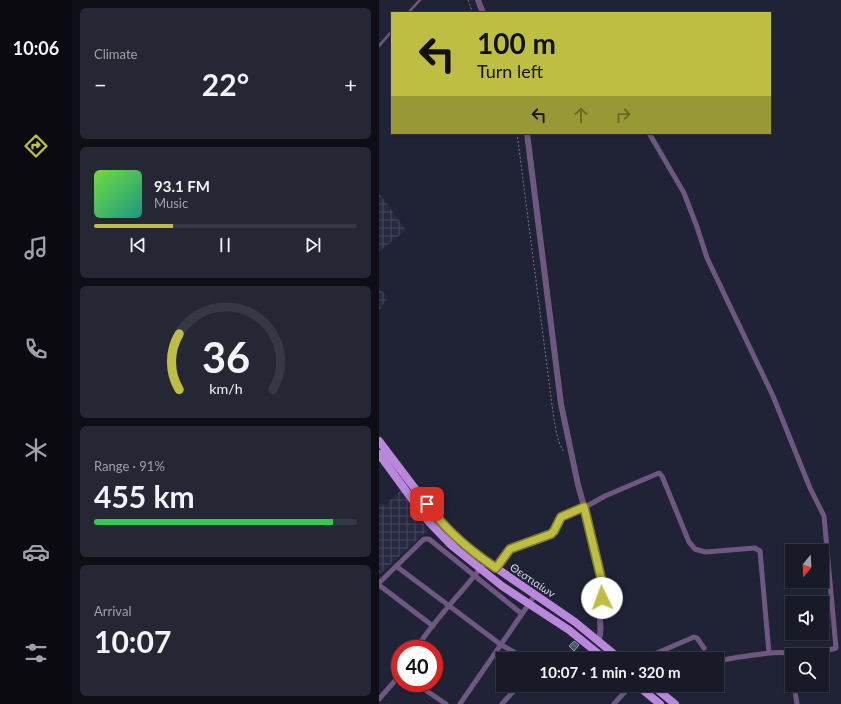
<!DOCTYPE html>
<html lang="en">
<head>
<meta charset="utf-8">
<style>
  :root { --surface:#181a28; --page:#252734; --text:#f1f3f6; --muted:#9fa1a8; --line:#363845; --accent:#bebf42 }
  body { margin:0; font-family:Lato,sans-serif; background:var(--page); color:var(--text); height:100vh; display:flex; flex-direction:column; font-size:15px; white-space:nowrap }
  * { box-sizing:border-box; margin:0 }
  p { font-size:13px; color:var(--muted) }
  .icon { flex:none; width:22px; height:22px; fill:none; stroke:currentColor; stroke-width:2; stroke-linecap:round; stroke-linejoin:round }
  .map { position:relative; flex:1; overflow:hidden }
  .sheet { display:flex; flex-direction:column; gap:8px; padding:8px; background:#0d0e16; width:307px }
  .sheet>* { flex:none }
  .banner { position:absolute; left:12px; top:12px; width:380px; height:122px; border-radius:0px; box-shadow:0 1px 3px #0004,0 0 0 1px var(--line); background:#bebf42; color:#111; overflow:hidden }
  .needle { width:26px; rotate:198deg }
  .fabs { position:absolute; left:406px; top:544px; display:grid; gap:8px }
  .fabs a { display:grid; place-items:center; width:44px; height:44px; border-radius:0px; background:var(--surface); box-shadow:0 1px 3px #0004,0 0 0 1px var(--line); font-size:20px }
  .speed { position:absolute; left:12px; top:640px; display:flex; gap:8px; font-size:20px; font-weight:700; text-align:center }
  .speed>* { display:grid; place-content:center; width:52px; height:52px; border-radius:50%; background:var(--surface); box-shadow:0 1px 3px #0004,0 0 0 1px var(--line); line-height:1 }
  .speed .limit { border:6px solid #d22; background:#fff; color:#111 }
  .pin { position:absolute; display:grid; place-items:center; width:34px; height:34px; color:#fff; margin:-17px; border-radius:8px; box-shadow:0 2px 6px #0006 }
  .me { position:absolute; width:44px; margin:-22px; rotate:357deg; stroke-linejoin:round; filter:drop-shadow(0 0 3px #0008) }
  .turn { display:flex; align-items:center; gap:14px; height:84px; padding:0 20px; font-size:18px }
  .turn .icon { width:52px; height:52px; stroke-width:2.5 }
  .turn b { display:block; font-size:28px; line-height:34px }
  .lanes { display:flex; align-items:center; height:38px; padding:0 20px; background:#0003; justify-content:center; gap:20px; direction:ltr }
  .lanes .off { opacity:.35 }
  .big { font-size:30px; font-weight:700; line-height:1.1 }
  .sheet .card { flex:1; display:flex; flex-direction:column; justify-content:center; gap:6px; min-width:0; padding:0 14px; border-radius:6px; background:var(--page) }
  .sheet .dial { align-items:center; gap:0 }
  .dial svg { height:104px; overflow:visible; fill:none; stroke:var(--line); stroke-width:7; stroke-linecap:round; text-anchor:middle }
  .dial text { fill:var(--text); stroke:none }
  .song { display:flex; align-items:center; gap:12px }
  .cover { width:48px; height:48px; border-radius:6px; background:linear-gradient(135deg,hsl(100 70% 55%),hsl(170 70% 35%)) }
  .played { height:4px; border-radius:2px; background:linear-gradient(90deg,var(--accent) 30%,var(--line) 30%) }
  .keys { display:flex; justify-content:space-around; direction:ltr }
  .heat { display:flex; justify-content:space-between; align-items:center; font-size:22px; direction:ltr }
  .charge { height:6px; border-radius:3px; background:linear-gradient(90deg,#34c759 91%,var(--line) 0) }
  .trip { position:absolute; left:117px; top:652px; width:228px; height:40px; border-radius:0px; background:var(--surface); box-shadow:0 1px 3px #0004,0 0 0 1px var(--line); font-weight:700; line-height:40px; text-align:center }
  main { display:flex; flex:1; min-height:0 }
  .menu { display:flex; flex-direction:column; width:72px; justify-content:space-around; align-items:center; background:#0a0a10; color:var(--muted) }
  .menu .icon { width:28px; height:28px }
  .menu .selected { color:var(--accent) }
  .menu b { font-size:18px; color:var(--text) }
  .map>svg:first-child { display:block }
  .industrial { fill:url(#industrial-grid) }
  .building { fill:url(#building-back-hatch); stroke:#8ca0b1 }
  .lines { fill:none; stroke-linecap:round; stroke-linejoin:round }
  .path { stroke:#777a89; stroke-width:1; stroke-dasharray:2 2; stroke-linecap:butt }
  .service { stroke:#6e5780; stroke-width:2.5 }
  .minor { stroke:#6e5780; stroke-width:5 }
  .tertiary { stroke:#6e5780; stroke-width:6 }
  .primary { stroke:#b987dc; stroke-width:8 }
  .route-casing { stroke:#7c7c2b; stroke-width:10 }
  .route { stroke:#bebf42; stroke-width:7 }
  .labels { text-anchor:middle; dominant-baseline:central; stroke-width:4; stroke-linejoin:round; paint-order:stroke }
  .street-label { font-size:11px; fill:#d4d6e2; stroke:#202335 }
</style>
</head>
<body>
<main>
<nav class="menu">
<b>10:06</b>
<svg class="icon selected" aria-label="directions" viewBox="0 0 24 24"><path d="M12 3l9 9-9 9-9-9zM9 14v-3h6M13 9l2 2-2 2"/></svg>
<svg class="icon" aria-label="music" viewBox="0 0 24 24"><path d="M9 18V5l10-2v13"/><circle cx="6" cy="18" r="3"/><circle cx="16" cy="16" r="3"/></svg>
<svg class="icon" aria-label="phone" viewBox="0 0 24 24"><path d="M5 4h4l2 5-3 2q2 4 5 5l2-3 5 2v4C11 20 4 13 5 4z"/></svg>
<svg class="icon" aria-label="climate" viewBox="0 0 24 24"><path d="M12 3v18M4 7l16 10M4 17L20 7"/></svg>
<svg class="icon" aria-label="car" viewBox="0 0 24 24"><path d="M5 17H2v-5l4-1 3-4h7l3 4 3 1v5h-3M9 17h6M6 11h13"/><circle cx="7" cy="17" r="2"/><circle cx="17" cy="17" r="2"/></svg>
<svg class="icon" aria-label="filters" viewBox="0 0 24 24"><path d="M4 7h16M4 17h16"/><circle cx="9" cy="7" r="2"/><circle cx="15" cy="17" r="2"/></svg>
</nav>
<section class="sheet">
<div class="card"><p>Climate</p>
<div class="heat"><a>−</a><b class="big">22°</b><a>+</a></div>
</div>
<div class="card">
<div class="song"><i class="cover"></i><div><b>93.1 FM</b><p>Music</p></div></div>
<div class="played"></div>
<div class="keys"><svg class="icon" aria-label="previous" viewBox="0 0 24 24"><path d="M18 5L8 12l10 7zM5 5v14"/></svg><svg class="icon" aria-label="pause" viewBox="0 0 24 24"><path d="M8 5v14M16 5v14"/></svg><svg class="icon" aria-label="next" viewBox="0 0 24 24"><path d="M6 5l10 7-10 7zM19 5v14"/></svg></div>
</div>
<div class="card dial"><svg viewBox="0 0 100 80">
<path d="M14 69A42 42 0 1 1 86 69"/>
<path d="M14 69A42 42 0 0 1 14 26" stroke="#bebf42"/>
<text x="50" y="56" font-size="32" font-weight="700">36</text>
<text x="50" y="72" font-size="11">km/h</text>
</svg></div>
<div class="card"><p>Range · 91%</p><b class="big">455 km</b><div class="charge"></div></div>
<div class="card"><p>Arrival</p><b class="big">10:07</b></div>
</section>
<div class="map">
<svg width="462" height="704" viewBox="0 0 462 704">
  <defs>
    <pattern id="industrial-grid" width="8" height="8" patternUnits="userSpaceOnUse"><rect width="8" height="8" fill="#272a42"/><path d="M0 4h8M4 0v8" fill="none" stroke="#45485d"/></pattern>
    <pattern id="building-back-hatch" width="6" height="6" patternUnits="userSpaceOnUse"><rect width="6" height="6" fill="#485b6a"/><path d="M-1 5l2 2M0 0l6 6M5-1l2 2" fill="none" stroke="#62727f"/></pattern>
  </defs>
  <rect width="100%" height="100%" fill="#202335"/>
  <path class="industrial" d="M0 193 27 230 0 252Z
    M0 288 9 297 0 311Z
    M22 490 49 530 0 575V503L6 505Z"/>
  <path class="building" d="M195 641 200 645 195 651 190 646Z"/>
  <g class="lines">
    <path class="path" d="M89 0 94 13
      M138 133 173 405C175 418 177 441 185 452"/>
    <path class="service" d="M29 13 41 0
      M0 46 13 31"/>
    <path class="minor" d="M270 133 305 193 318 227 328 258 394 396 431 488 445 516 457 648 430 655
      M17 566 121 644 147 659
      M117 568 131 549 174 532 180 520 184 516 210 505 226 496 280 473 283 476 310 542 316 549 326 552 376 548 381 551 390 653
      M0 583 45 539H50L143 614
      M0 585 54 626
      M37 649C57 617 85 591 107 561
      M264 659 315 637 318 638 325 648
      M338 662C348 658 398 651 408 653 411 654 411 655 413 657
      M36 683 67 704
      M415 685 418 704
      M284 694 291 685
      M0 699 21 675
      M81 704 156 595
      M123 704 140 685
      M235 704 252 685"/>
    <path class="tertiary" d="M99 0 104 13
      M148 133 182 404 199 485 209 520 224 586C225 595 222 603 221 612 220 622 224 631 219 641"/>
    <path class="primary" d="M0 441 56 515 77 539 107 561 196 622 241 659
      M0 454 49 521 72 545 123 586 190 630 226 659
      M258 685 281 704
      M273 685 296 704"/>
  </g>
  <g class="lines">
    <g class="route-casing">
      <path id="route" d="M48 504C67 531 90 550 117 568L131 549 172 534 175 531 182 517 205 507 224 586 223 598"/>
    </g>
    <use href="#route" class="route"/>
  </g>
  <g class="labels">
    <g class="street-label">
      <text transform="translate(154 580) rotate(34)">Θεστιαίων</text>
    </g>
  </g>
</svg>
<div class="fabs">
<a><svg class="needle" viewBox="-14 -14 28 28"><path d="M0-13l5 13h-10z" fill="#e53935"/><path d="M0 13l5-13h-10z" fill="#9fa1a8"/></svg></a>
<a><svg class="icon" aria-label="sound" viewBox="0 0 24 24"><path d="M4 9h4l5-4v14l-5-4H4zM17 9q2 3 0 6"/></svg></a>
<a><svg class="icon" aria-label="search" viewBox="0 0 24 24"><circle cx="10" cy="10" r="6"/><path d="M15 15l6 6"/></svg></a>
</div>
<div class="speed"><div class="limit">40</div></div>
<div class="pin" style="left:48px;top:504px;background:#d93025"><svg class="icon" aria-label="arrive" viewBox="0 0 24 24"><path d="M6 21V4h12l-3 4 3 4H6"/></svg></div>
<svg class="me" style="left:223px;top:598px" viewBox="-20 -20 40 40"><circle r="19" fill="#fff"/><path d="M0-13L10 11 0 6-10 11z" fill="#bebf42"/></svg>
<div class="trip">10:07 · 1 min · 320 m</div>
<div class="banner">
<div class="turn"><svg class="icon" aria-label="left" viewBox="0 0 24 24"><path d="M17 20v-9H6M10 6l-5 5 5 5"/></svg><div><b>100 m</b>Turn left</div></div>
<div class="lanes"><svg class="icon" aria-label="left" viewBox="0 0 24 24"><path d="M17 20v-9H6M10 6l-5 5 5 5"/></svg><svg class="icon off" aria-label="ahead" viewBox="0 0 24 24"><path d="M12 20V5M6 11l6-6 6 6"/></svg><svg class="icon off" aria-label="right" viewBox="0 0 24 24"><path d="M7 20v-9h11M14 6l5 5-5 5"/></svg></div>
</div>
</div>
</main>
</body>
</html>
